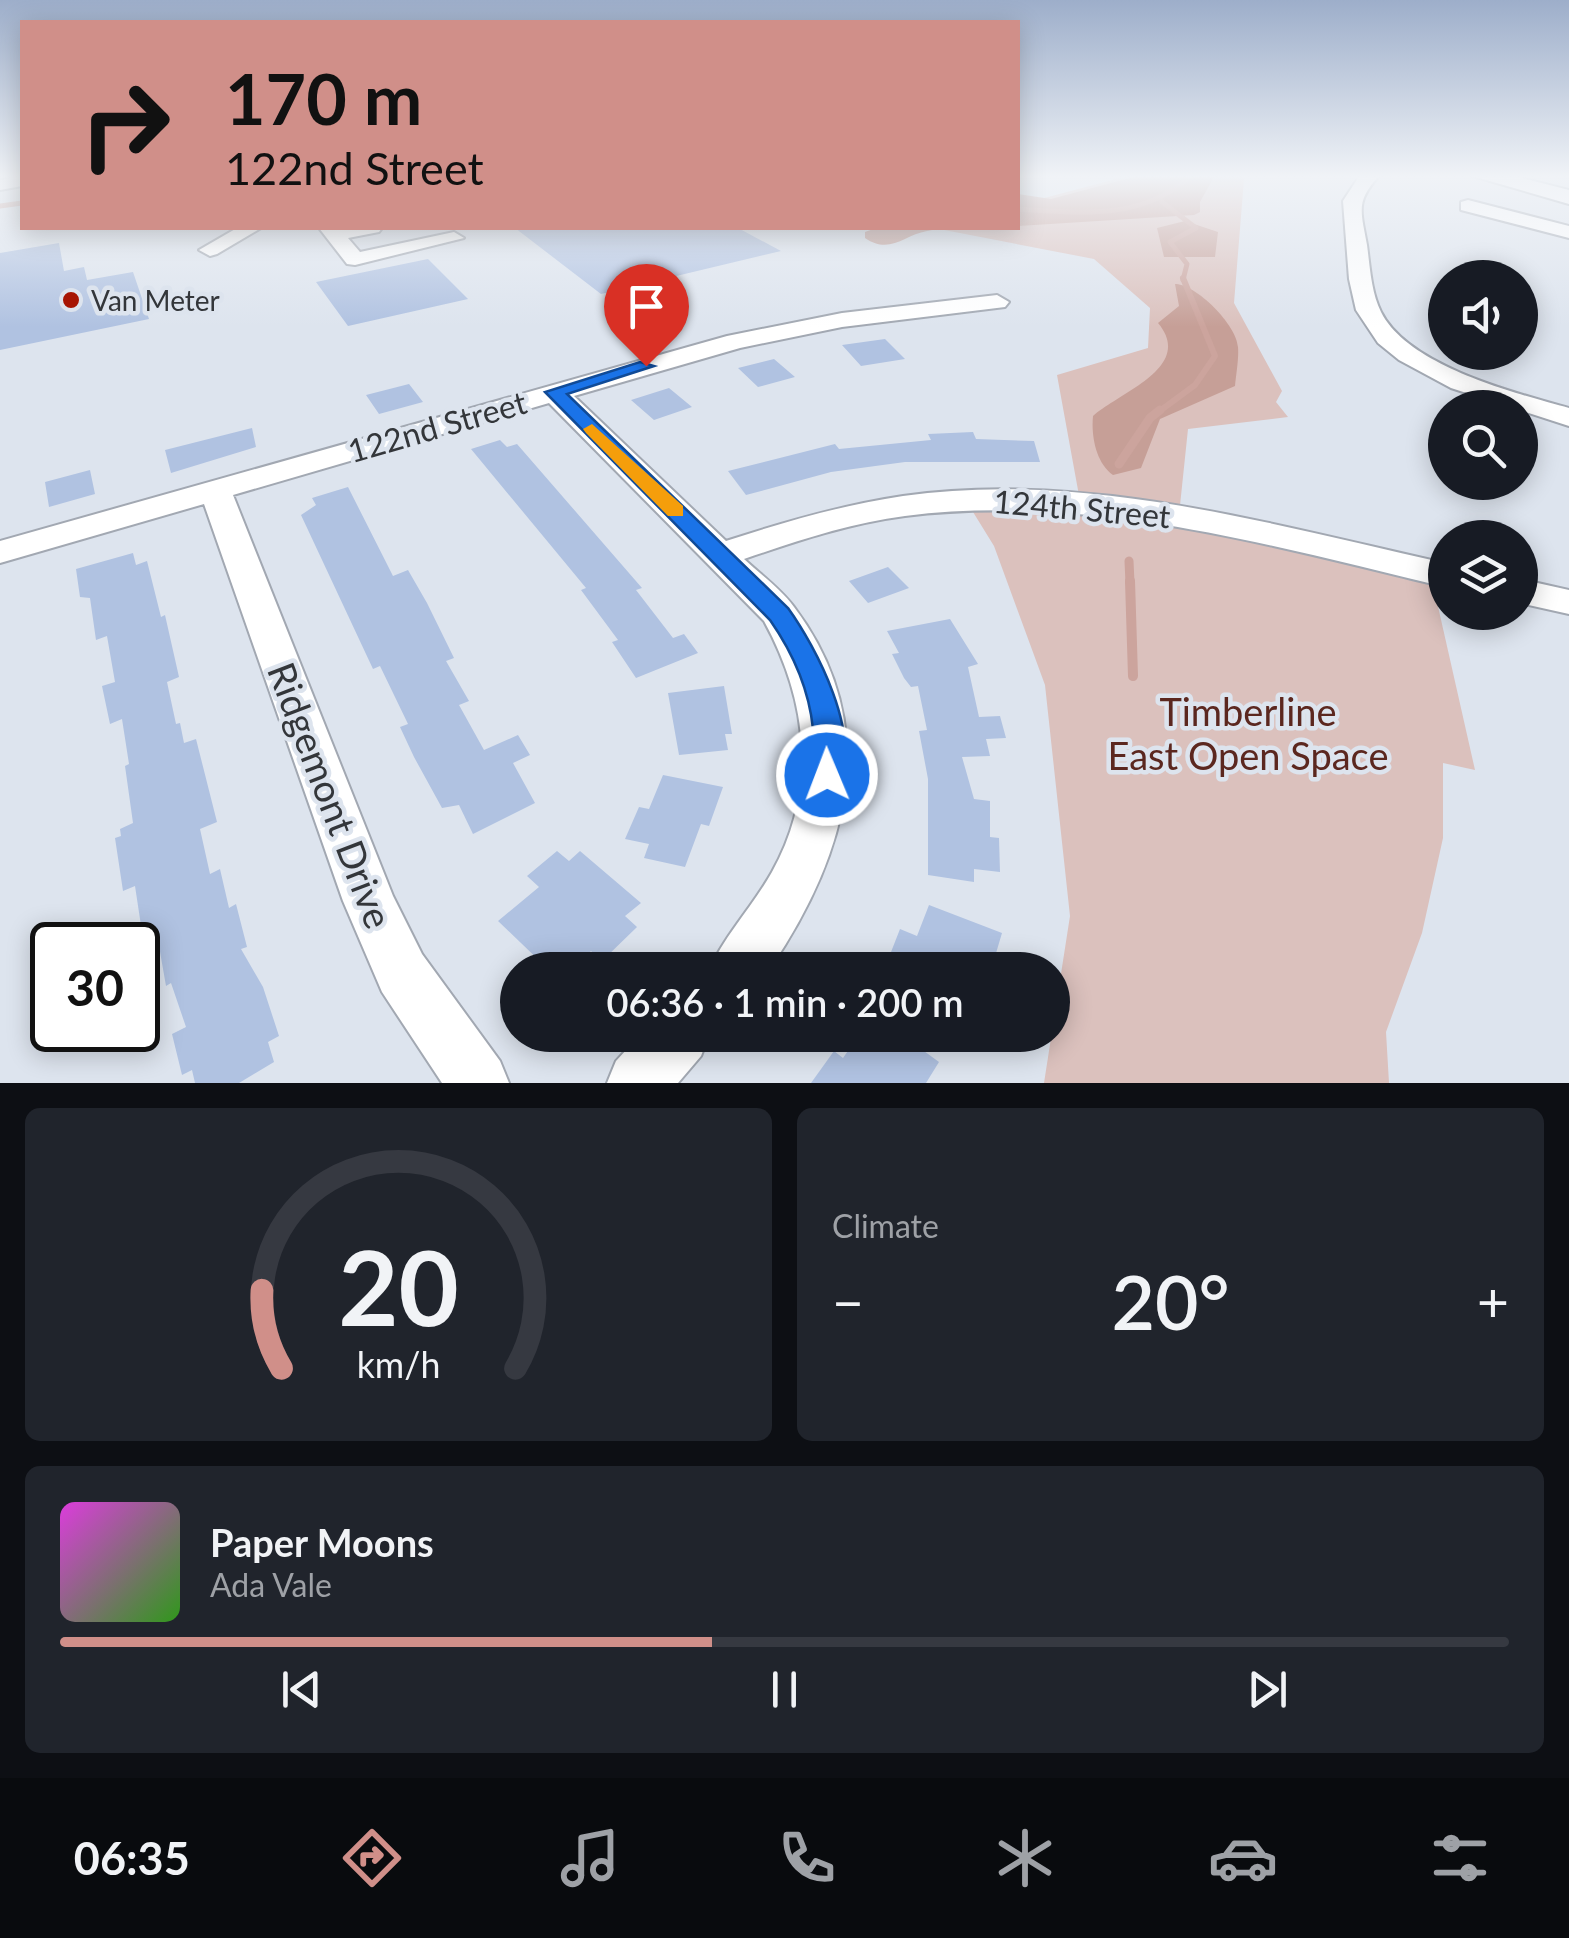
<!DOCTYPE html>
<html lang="en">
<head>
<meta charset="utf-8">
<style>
  :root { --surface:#171b24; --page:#20242c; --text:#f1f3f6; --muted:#9ea1a6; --line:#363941; --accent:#d08f89 }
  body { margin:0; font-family:Lato,sans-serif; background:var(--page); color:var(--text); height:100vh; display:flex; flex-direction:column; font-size:38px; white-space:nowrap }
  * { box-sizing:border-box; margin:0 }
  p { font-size:32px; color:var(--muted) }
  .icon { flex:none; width:55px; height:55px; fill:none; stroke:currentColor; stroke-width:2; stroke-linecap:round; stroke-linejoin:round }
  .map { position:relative; height:1083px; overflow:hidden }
  .sheet { display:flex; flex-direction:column; gap:25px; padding:25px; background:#0d0f14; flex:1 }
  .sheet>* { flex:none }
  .top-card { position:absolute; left:20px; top:20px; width:1000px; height:210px; border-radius:0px; box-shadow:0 5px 25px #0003; background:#d08f89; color:#111; overflow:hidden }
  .buttons { position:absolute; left:1428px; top:260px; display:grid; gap:20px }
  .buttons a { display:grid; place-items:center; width:110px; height:110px; border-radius:50%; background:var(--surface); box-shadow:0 5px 25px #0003; font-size:50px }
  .speed { position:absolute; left:30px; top:922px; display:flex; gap:20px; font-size:50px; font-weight:700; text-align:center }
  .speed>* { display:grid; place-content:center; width:130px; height:130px; border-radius:50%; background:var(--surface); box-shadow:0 5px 25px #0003; line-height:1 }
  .speed .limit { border:5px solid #111; border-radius:15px; background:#fff; color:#111 }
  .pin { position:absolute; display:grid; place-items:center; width:85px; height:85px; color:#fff; margin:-102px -42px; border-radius:50% 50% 50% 0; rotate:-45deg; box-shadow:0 0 10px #0007 }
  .pin .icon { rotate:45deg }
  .me { position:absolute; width:110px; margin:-55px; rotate:359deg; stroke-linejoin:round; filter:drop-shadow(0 0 8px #0008) }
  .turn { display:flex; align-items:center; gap:35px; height:210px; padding:0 40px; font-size:45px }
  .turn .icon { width:130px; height:130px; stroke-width:2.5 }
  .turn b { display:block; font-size:70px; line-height:85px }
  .big { font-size:75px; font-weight:600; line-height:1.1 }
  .sheet .widget { flex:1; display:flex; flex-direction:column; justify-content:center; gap:15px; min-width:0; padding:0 35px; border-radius:15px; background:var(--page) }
  .sheet .dial { align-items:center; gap:0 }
  .dial svg { height:260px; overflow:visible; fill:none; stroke:var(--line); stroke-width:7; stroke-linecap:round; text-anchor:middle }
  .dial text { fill:var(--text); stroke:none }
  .song { display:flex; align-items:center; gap:30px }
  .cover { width:120px; height:120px; border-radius:15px; background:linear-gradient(135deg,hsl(300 70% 55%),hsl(110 70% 35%)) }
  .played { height:10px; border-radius:5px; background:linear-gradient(90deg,var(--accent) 45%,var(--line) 45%) }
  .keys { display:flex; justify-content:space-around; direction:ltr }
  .heat { display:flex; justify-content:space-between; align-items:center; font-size:55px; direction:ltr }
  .sheet .tiles { flex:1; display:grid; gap:25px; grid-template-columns:1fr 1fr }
  .widget:last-child { grid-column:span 2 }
  .trip { position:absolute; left:500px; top:952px; width:570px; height:100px; border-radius:50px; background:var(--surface); box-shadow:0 5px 25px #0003; font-weight:600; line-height:100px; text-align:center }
  .tab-bar { display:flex; height:160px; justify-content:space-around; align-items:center; background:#090b0e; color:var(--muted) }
  .tab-bar .icon { width:70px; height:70px }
  .tab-bar .on { color:var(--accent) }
  .tab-bar b { font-size:45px; color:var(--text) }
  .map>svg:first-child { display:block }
  .green { fill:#dbc1bd }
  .forest { fill:#c69f97 }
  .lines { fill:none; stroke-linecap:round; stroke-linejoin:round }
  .stream-far3 { stroke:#cca49d; stroke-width:5 }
  .stream-far2 { stroke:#cca49d; stroke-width:6 }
  .stream-far1 { stroke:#cca49d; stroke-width:9 }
  .stream { stroke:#cca49d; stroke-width:10 }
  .building { fill:#b0c2e1 }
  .minor-casing { stroke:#a2a8b2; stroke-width:4 }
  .major-casing { stroke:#a2a8b2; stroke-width:4 }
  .minor { fill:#fff; fill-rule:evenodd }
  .major { fill:#fff; fill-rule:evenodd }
  .route { fill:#1a73e8; stroke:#114b97; stroke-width:2.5 }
  .slow { fill:#f59e0b }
  .poi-dot { fill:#a71503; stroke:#dde4ee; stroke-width:4 }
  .labels { text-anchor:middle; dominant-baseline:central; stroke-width:9; stroke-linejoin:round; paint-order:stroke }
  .far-poi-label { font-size:28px; fill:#33363a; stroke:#dde4ee; text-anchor:start }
  .street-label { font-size:32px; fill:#33363a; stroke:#dde4ee }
  .near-park-label { font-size:38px; fill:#5b271f; stroke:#dde4ee }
  .near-street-label { font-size:38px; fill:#33363a; stroke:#dde4ee }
</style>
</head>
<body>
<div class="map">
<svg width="1569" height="1083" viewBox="0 0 1569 1083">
  <rect width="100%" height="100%" fill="#dde4ee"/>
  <path class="green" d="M1131 175H1248L1244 179 1234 303 1282 391 1276 402 1288 417 1188 429 1179 515 1430 571 1475 770 1443 763V838L1422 933 1386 1032 1389 1083H1044L1070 916 1045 685 994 546 965 499 1080 501 1057 375 1148 348 1150 308 1094 259 934 228H1018V205Z"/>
  <path class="forest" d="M1141 175H1215L1200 202V212L1194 215 1018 226V194L1051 199Z
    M1185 221 1218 232 1215 257H1164L1157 228Z
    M876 228H970C956 229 941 228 927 231 904 235 890 255 865 238V232Z
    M1175 284C1196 284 1237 325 1238 347 1239 358 1236 375 1235 386L1160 419 1141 468 1113 475C1096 463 1091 436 1093 416 1120 392 1195 367 1158 323L1179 306Z"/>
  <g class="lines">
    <path class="stream-far3" d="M1162 202 1196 228 1170 242 1187 264 1183 280
      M0 206 22 203
      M1018 209C1078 213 1145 221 1191 175"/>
    <path class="stream-far2" d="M1157 413 1195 385 1215 356 1183 278"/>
    <path class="stream-far1" d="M1119 464 1150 418 1160 410
      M1129 561 1130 583"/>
    <path class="stream" d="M1130 581 1133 676"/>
  </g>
  <path class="building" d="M515 228H738L781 251 601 294Z
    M59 243 64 271 84 267 87 280 133 272 149 319 0 350V253Z
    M428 259 468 299 348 326 316 282Z
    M885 339 905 359 861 366 842 345Z
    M774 359 795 377 758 387 738 368Z
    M409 384 423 402 379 414 366 395Z
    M669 388 692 407 654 420 631 400Z
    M252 428 256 447 171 473 165 450Z
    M973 432 976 439 1034 441 1040 462H905L831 472 746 495 728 471 835 444 839 449 931 440 928 434Z
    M500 440 507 447 517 444 642 588 636 590 673 638 684 634 698 653 636 678 612 642 618 640 581 590 586 588 471 449Z
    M90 470 95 494 49 507 45 482Z
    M348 487 393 576 408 570 427 603 454 658 446 661 469 701 459 705 484 750 518 735 530 755 513 763 535 803 473 834 459 805 442 808 414 757 400 727 408 724 380 666 373 669 301 515 316 505 312 498Z
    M133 553 136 565 147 561 161 617 165 615 179 677 167 682 176 724 180 723 184 743 196 739 217 822 200 829 210 874 220 869 229 908 236 904 247 947 241 949 263 987 279 1036 268 1042 274 1062 239 1083H195L192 1070 182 1075 172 1034 186 1027 171 983 166 986 159 946 145 952 135 886 123 891 115 838 121 836 120 829 133 823 125 766 129 764 122 719 110 724 102 686 115 682 107 636 96 640 90 598 80 597 76 569Z
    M888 567 909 588 868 603 849 581Z
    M950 619 978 664 968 667 979 717 1000 716 1006 738 986 739 990 756 962 757 974 799 990 801V837L999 838 1000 872 974 869V882L928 875V779L919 731 927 730 918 686 911 687 904 678 892 654 899 653 887 631Z
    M724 686 732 734H725L728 750 679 755 668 693Z
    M663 775 723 787 709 826 701 824 685 867 644 858 649 844 625 839 639 807 649 809Z
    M557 851 569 861 580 851 641 903 625 916 637 927 602 961 591 951 571 970H549L498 921 539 887 527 876Z
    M929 905 1002 933 991 970H884L900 929 917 936Z
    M859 1035H902L939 1062 926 1083H811L834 1051 843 1058Z"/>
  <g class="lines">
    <g class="minor-casing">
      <path id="minor" d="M1360 175H1380C1355 201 1361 211 1367 245 1370 267 1371 292 1381 312 1408 366 1515 393 1569 408V426L1451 388 1399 360 1378 343 1356 310 1349 279 1343 201Z
        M22 176V186L0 190V180Z
        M1468 200 1569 226V238L1461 210V202Z
        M237 228H261L217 254 210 256 199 250Z
        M319 228H382L379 232 348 238 360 252 454 232 464 238 355 265 347 264Z
        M997 295 1009 302 1005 307 842 327 740 348 574 396 726 541C784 522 842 505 903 496 1084 470 1270 524 1445 563V587C1270 545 1087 493 905 516 850 523 797 541 744 559 760 574 781 589 794 607 885 728 847 855 769 970H709C725 935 753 906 772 872 818 790 808 701 764 621L549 403 233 495 393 896 422 954 500 1061 509 1083H442L382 992 343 901 204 504 0 563V541L727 336 842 313Z
        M1520 579 1569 590V614L1520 603Z
        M640 1035H709L701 1056 678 1083H607L616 1061Z"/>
    </g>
    <g class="major-casing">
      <path id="major" d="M1469 175H1510L1569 190V204Z"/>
    </g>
    <use href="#minor" class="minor"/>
    <use href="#major" class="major"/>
  </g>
  <linearGradient id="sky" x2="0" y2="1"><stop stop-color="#9daeca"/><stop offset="0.54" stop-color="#f0f3f7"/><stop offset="1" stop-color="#f0f3f7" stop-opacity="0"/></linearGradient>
  <rect width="1569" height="327" fill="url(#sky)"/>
  <path class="route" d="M640 362 654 366 567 394 788 608C816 647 863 736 838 784H817C808 767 814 747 813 729 809 689 793 653 770 620L545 392Z"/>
  <path class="slow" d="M592 424 683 506V516H668L586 433 583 429Z"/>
  <circle class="poi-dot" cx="71" cy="300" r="10"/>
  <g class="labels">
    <g class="far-poi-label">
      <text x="91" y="300">Van Meter</text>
    </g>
    <g class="street-label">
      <text transform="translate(437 426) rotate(-16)">122nd Street</text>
      <text transform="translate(1082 508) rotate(5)">124th Street</text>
    </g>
    <g class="near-park-label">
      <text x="1248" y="711">Timberline<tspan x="1248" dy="44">East Open Space</tspan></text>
    </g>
    <g class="near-street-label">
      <text transform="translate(331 795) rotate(69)">Ridgemont Drive</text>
    </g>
  </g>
</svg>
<div class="buttons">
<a><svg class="icon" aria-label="sound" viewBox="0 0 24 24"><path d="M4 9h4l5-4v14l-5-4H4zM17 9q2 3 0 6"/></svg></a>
<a><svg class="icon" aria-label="search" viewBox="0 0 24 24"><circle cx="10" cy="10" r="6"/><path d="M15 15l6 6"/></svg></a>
<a><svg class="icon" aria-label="layers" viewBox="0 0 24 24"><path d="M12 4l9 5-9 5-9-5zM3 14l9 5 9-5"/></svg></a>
</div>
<div class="speed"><div class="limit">30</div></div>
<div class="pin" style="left:646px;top:366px;background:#d93025"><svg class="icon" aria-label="arrive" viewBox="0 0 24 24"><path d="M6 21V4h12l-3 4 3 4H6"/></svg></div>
<svg class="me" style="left:827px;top:775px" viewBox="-20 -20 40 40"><circle r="17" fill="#1a73e8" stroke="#fff" stroke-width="3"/><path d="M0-11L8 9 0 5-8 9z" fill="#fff"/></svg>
<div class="trip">06:36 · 1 min · 200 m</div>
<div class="top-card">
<div class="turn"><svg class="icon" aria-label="right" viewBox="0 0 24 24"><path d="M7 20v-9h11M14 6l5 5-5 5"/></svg><div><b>170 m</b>122nd Street</div></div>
</div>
</div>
<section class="sheet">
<div class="tiles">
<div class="widget dial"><svg viewBox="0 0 100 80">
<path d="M14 69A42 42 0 1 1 86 69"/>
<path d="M14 69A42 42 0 0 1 8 45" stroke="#d08f89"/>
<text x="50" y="56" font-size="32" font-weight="700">20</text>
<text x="50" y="72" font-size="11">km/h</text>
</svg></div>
<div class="widget"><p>Climate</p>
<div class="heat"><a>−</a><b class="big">20°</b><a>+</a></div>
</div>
<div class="widget">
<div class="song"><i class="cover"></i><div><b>Paper Moons</b><p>Ada Vale</p></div></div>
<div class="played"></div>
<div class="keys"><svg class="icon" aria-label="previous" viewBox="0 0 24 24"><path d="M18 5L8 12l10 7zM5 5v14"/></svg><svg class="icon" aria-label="pause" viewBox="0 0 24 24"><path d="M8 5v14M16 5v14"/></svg><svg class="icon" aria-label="next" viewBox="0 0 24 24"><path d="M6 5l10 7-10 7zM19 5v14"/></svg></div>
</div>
</div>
</section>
<nav class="tab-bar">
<b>06:35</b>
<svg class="icon on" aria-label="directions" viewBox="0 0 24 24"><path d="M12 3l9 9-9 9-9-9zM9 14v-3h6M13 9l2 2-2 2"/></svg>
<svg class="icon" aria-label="music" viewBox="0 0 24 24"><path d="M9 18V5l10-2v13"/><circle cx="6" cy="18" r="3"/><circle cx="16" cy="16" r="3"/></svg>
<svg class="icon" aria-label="phone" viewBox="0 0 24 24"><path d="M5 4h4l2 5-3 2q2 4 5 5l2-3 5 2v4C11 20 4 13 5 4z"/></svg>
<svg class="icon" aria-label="climate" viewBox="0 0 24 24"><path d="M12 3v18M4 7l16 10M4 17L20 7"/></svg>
<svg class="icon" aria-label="car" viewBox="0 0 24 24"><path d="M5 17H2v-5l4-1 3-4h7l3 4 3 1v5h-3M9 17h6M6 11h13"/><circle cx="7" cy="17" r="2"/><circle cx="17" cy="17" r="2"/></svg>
<svg class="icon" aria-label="filters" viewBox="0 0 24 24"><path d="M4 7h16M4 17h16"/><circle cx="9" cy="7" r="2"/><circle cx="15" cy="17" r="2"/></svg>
</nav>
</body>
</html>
